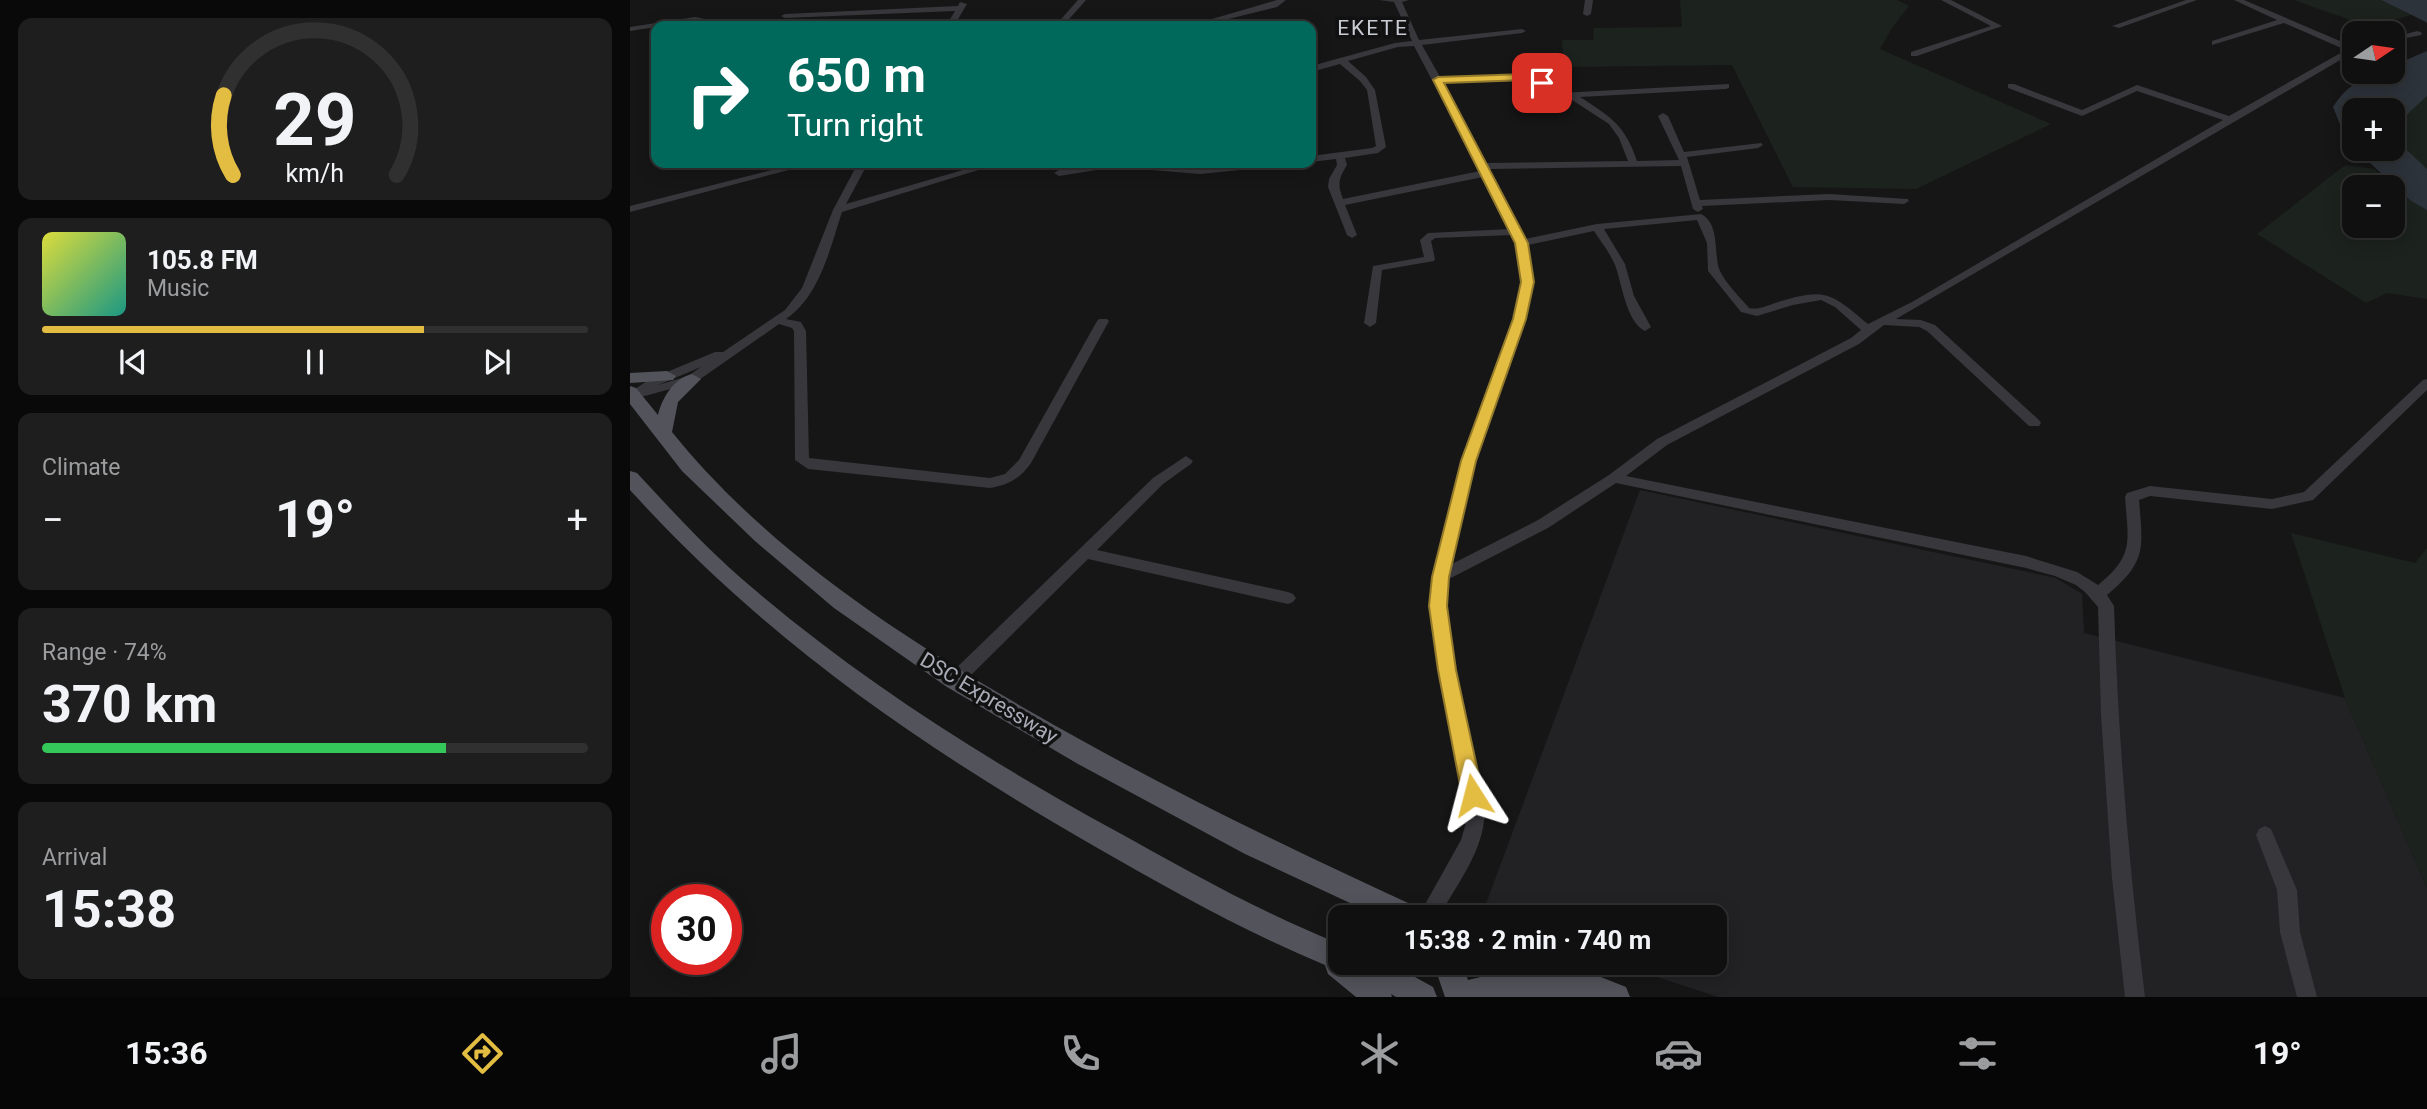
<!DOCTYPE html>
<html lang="en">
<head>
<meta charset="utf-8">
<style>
  :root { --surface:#101011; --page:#1e1e1f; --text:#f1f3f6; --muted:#9c9d9f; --line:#303031; --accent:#e3bc42 }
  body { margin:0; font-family:Roboto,sans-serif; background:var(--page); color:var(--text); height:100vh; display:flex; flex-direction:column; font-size:26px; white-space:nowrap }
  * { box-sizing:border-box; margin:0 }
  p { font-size:23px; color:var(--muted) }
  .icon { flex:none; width:38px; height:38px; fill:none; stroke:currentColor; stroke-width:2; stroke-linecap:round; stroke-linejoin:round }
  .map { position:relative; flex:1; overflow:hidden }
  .details { display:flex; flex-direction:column; gap:18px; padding:18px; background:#090909; width:630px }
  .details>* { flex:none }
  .top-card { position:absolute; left:21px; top:21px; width:665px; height:147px; border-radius:14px; box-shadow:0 4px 18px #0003,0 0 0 2px var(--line); background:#00695c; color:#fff; overflow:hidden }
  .needle { width:46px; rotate:77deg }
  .fabs { position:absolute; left:1712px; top:21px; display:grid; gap:14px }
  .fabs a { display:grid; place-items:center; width:63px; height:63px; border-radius:14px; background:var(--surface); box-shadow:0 4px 18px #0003,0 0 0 2px var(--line); font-size:35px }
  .speed { position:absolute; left:21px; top:884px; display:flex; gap:14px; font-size:35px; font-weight:700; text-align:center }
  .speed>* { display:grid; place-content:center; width:91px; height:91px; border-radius:50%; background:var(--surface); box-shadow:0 4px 18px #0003,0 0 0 2px var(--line); line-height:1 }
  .speed .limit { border:10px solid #d22; background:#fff; color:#111 }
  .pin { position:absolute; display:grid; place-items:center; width:60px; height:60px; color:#fff; margin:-30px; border-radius:14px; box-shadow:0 4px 10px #0006 }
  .me { position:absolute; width:77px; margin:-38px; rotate:351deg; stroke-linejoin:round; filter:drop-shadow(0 0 5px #0008) }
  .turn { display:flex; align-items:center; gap:24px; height:147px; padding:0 21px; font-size:32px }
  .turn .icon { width:91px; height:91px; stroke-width:2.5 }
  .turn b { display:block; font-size:49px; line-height:60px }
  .big { font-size:52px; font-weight:700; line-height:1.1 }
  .details .card { flex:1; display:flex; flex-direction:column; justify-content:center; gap:10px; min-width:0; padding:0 24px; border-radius:14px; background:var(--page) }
  .details .dial { align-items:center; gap:0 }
  .dial svg { height:182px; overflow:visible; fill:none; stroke:var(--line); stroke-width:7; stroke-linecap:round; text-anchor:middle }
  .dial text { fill:var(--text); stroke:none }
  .song { display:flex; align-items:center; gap:21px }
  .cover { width:84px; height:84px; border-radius:10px; background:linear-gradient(135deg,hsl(60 70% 55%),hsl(170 70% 35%)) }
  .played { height:7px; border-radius:4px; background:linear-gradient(90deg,var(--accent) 70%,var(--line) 70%) }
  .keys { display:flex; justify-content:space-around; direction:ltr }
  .heat { display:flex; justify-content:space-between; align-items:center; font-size:38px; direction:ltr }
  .charge { height:10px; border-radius:5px; background:linear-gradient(90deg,#34c759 74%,var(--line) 0) }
  .trip { position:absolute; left:698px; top:905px; width:399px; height:70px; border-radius:14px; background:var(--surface); box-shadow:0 4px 18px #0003,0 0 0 2px var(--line); font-weight:700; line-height:70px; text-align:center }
  .tabs { display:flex; height:112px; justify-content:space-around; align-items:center; background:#060607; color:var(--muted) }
  .tabs .icon { width:49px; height:49px }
  .tabs .active { color:var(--accent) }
  .tabs b { font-size:32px; color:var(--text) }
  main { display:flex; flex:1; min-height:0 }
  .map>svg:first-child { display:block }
  .built { fill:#222224 }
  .green { fill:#1c221d; fill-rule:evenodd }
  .water { fill:#2d333a }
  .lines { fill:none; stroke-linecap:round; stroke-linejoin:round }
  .minor { fill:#37373c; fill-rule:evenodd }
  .major { fill:#53545b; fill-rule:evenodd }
  .route { fill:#e3bc42; stroke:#947a2b; stroke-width:2 }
  .labels { text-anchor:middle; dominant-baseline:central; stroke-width:7; stroke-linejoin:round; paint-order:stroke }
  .far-quarter-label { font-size:21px; letter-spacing:2px; fill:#c9cbd3; stroke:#111112 }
  .street-label { font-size:21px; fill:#a9abb6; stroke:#111112 }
</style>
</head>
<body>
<main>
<section class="details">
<div class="card dial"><svg viewBox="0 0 100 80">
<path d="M14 69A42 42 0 1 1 86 69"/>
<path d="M14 69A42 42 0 0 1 10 34" stroke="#e3bc42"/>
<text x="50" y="56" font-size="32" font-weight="700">29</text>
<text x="50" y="72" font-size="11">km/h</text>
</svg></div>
<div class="card">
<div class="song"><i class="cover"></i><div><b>105.8 FM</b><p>Music</p></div></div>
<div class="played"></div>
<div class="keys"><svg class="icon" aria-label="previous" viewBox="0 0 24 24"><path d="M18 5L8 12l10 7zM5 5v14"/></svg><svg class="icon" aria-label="pause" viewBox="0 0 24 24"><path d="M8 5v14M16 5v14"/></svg><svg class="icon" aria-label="next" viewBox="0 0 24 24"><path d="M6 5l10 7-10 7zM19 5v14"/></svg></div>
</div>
<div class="card"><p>Climate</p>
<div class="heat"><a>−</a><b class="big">19°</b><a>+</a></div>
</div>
<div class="card"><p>Range · 74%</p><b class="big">370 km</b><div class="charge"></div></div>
<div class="card"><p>Arrival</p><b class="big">15:38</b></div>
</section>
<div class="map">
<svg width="1797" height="997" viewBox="0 0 1797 997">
  <rect width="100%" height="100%" fill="#161617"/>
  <path class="built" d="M1010 490 1426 578 1452 594 1454 633 1715 698 1797 888V997H1088L985 963 1085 962V917H851Z"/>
  <path class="green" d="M1050 0H1267L1279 6 1262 28 1250 49 1421 124 1286 189 1163 187 1102 65 934 67 932 40H963L964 28 1052 27Z
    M1664 0H1751L1781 15 1740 27Z
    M1797 96V169L1775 148 1769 121Z
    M1715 165 1744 169 1781 201 1797 210V299L1757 293 1736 303 1627 234ZM1724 187H1762V226H1724Z
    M1661 533 1785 563 1797 548V888L1715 698Z"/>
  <path class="water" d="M1751 0H1797V23L1796 22Z
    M1797 51V96L1769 122 1775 148 1797 169V210L1781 201 1725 149H1762V110H1724V148L1716 139 1703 107C1716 86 1737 72 1762 72V66Z"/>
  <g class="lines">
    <path class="minor" d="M448 0H456L433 26H425Z
      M647 0H656L647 7 570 26H558Z
      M749 0H779L772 2 789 40 892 29 896 31 892 33 792 45 810 77 905 75 930 93 1099 84V88L1096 89 950 97C981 117 995 125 1007 161L1049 160 1028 116 1033 113 1038 116 1054 152 1131 143 1133 145 1128 148 1057 157 1070 200 1199 194 1278 199 1279 201 1274 204 1199 200 1072 206 1073 209 1068 212 1063 209 1051 166 859 169 895 239 967 224 1071 214C1091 224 1083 257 1090 271 1096 284 1110 297 1119 308 1129 310 1136 306 1145 303 1195 287 1200 292 1238 324L1282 302 1593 120 1507 91 1452 116 1378 88V84H1384L1452 110 1507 85 1599 116 1716 50 1654 23 1582 45V41L1647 20 1604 0H1614L1724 47V52L1266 319 1291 320 1305 325 1409 420 1411 423 1409 426H1399L1297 331 1289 327 1254 325 1229 344 1037 445 996 476 1396 556 1447 572 1468 585C1505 555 1498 541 1495 497L1497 493 1520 486 1642 499 1674 492 1793 380 1797 379V390L1683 500 1642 509 1520 496 1509 500C1513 548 1517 562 1477 595L1484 606C1488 737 1499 867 1515 997H1495L1482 878 1471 715 1468 607 1455 592 1446 585 1425 576 1396 568 986 483 918 528 817 580C814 638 831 697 844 753 848 772 857 803 854 821 850 856 825 887 809 917H788L831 840 837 819 830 772 809 670 800 606 802 577 832 461 883 319 891 282 887 243 883 235 805 238 801 241 805 259 804 261 752 270 746 323 740 327 734 323 743 266 794 257 790 240 798 233 880 229 853 177 715 205 727 235 722 238 717 235 698 187 699 179 707 165 706 159 681 162V156L742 148 746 146 737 90 730 81 710 64 681 72V66L765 43 782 41 764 2ZM784 46 850 171 713 199C707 184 709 178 717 165L715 158 748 153 756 147 745 90 736 77 718 61 768 47ZM903 81 920 96 939 98 979 124 989 138 998 161 856 163 813 82ZM1067 220 1077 243 1078 271 1111 312 1127 316 1163 305 1191 300 1205 307 1231 330 1221 338 1027 439 979 475 908 520 820 565 846 461 895 319 903 282 898 245 964 231C971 242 980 253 985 265 992 283 996 322 1015 331L1021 327 1004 296 995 264 974 229Z
      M955 0H963L961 14 957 16 953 14Z
      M1311 0H1321L1372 26 1287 56H1281V52L1361 26Z
      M1556 0H1567L1489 28 1482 26Z
      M330 2 337 4 324 26H316L325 11 155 18 151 16 155 14 328 6Z
      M65 17 75 19 72 26H64L67 22 65 21 0 31V27Z
      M1788 31 1792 33 1791 35 1762 41V37Z
      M170 163H185L0 212V206Z
      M228 163H238L216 204 357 163H371L212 212C200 248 190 296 156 319L171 322 176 331 179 458 360 478 375 474 389 460 467 321 469 319H477L479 321 401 463C390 479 378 485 360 488L178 469 165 460 164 331 162 328 149 324 66 382 0 400 2 391 20 379 85 352H93L155 310 172 288 203 210ZM71 367 58 376 28 385Z
      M475 163 570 168 623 163H654L649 166 570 174 485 167 429 176 424 173 429 170Z
      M556 456 563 461 561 464 533 484 467 550 658 592 663 594 666 598 663 602 658 604 458 559 331 685 325 687 319 685 317 680 319 675 523 478Z
      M1635 826 1641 829 1667 890 1670 932 1687 997H1667L1650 932 1647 890 1626 835 1629 829Z"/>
    <path class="major" d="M37 371 46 376 43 380 0 383V373Z
      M62 374 71 379 48 402 42 432C138 551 272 638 403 713 528 785 658 848 789 908L793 917H750L615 854 448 764 317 687 204 608 125 541 52 471 0 404V386L6 388 28 415C32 398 44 378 62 374Z
      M0 471 7 473C43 512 79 551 119 585 231 681 355 759 484 830 558 871 632 913 710 944V962H758L803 987 807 997H766L761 994 762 997H726L698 974 695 965C615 932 539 889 464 846 289 745 137 641 0 490Z
      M803 962H831L838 980 885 969 882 962H933L996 987 1000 997H815Z"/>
  </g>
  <path class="route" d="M898 74 917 83 912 86 896 80 814 83 898 243 904 282 896 319 846 461 819 577 817 606 826 670 853 795 850 802 843 805 835 802 832 795 808 670 799 606 802 577 831 461 883 319 891 282 885 243 803 80 808 77Z"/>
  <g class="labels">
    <g class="far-quarter-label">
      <text x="743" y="28">EKETE</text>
    </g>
    <g class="street-label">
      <text transform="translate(359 698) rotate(31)">DSC Expressway</text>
    </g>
  </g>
</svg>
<div class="fabs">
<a><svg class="needle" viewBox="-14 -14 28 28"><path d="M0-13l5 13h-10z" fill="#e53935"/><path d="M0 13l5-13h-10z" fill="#9c9d9f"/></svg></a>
<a>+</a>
<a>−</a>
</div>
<div class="speed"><div class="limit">30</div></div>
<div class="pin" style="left:912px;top:83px;background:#d93025"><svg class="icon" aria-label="arrive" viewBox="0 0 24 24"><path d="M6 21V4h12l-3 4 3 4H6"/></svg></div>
<svg class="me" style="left:843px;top:795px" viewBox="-20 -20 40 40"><path d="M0-17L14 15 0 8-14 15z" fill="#e3bc42" stroke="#fff" stroke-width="4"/></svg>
<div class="trip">15:38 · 2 min · 740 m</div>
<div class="top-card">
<div class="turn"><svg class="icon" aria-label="right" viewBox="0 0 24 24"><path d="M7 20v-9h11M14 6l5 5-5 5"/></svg><div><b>650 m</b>Turn right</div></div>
</div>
</div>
</main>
<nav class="tabs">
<b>15:36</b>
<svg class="icon active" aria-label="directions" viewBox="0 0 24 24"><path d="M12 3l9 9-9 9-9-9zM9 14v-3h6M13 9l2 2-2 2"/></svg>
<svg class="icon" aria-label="music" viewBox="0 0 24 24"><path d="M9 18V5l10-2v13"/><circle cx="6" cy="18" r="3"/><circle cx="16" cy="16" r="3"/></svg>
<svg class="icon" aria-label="phone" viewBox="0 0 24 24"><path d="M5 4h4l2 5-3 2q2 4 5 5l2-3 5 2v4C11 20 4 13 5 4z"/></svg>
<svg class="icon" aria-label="climate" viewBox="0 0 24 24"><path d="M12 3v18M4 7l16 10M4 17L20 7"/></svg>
<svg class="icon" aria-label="car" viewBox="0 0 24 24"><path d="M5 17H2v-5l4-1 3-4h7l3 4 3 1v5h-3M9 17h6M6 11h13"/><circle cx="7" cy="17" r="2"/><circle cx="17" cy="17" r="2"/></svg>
<svg class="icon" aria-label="filters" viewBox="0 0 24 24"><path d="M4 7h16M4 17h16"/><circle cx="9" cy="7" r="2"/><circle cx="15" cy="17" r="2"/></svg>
<b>19°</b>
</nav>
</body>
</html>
